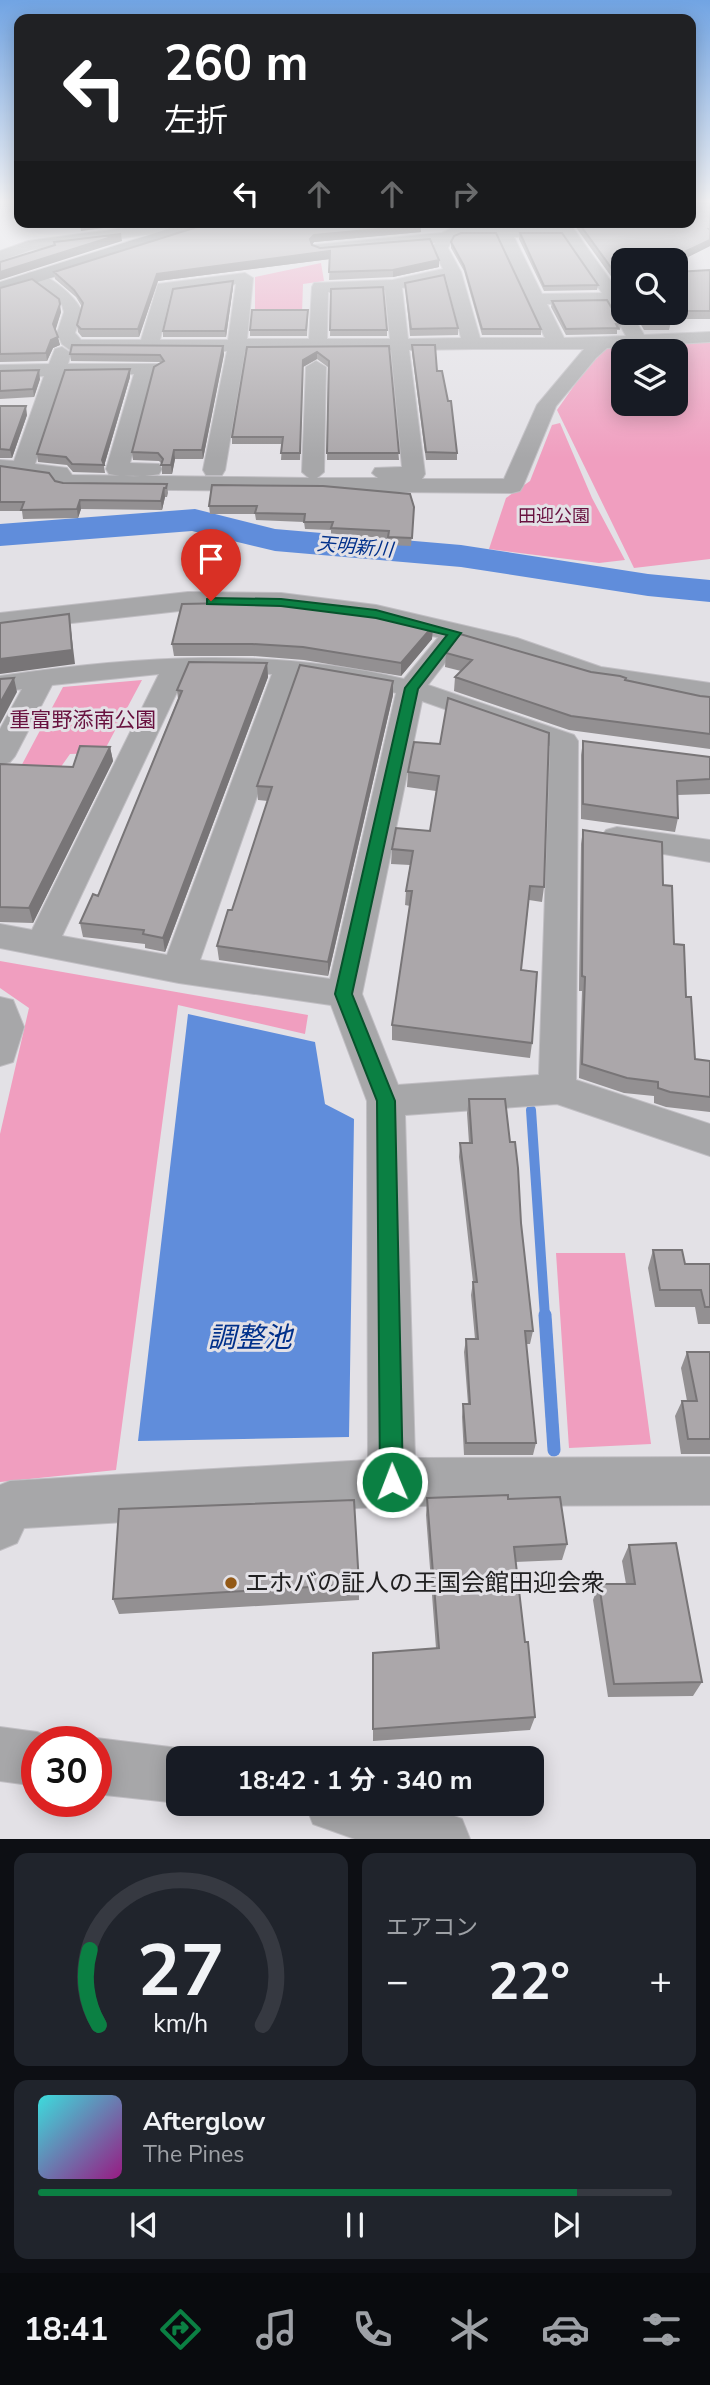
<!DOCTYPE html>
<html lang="ja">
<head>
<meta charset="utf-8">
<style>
  :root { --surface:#171b24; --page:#20242c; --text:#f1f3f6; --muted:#9ea1a6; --line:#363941; --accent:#0b8043 }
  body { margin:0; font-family:"Nunito Sans","Noto Sans JP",sans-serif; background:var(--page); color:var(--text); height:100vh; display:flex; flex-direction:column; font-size:26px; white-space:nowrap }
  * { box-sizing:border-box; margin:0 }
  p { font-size:23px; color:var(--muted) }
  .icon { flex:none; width:38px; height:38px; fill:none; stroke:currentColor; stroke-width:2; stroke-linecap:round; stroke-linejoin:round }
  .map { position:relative; height:1839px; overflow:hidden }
  .drawer { display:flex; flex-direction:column; gap:14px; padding:14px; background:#0d0f14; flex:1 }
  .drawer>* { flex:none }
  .top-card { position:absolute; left:14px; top:14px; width:682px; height:214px; border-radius:14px; box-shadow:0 4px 18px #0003; background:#202124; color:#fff; overflow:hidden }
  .fabs { position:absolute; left:611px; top:248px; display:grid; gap:14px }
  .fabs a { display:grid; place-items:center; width:77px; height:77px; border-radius:14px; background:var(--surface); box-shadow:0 4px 18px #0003; font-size:35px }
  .speed { position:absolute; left:21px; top:1726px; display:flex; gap:14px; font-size:35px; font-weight:700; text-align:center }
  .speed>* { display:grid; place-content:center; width:91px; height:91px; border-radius:50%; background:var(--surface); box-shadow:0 4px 18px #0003; line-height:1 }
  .speed .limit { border:10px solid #d22; background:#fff; color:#111 }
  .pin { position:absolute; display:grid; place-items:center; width:60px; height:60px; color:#fff; margin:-72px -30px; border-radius:50% 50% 50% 0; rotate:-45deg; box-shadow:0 0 7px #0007 }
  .pin .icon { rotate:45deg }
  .me { position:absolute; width:77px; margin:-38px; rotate:359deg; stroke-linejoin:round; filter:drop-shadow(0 0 5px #0008) }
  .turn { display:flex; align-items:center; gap:24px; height:147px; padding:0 35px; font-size:32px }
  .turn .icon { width:91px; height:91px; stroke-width:2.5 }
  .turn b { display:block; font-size:49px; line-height:60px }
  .lanes { display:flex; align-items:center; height:66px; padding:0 35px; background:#0003; justify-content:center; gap:35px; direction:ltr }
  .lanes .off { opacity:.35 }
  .big { font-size:52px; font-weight:700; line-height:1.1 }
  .drawer .tile { flex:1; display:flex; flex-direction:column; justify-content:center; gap:10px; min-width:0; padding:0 24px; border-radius:14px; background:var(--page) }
  .drawer .dial { align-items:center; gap:0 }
  .dial svg { height:182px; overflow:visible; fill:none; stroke:var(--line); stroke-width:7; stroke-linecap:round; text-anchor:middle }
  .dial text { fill:var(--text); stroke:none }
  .song { display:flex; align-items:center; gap:21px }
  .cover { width:84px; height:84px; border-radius:10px; background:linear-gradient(135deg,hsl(180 70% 55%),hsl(310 70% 35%)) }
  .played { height:7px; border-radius:4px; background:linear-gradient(90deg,var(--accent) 85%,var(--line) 85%) }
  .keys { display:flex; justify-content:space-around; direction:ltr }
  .heat { display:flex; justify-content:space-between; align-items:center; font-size:38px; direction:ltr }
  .drawer .tiles { flex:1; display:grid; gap:14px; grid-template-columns:1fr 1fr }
  .tile:last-child { grid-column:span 2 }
  .trip { position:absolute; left:166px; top:1746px; width:378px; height:70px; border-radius:14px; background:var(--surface); box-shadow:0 4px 18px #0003; font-weight:700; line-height:70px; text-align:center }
  .tabs { display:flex; height:112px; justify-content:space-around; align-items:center; background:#090b0e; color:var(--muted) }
  .tabs .icon { width:49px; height:49px }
  .tabs .selected { color:var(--accent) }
  .tabs b { font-size:32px; color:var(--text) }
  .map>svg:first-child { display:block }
  .green { fill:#f09ebf; fill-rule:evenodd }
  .water { fill:#608ddb }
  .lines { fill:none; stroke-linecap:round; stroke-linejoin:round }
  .stream-far1 { stroke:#608ddb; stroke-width:10 }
  .stream { stroke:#608ddb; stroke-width:13 }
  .river { fill:#608ddb; fill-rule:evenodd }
  .minor-casing { stroke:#c0bec3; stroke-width:2 }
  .tertiary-casing { stroke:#c0bec3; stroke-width:2 }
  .secondary-casing { stroke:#c0bec3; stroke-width:2 }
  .minor { fill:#a7a7a9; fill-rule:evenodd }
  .tertiary { fill:#a7a7a9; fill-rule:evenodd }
  .secondary { fill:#898a8c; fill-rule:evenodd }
  .wall { fill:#939092 }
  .shaded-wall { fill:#787577 }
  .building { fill:#aba7aa; stroke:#787577; stroke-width:2 }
  .route { fill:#0b8043; stroke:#07532c; stroke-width:2 }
  .poi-dot { fill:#935916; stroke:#e3e1e6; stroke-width:2.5 }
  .labels { text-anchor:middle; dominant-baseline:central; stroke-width:6; stroke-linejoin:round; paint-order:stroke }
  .far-park-label { font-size:18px; fill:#68113f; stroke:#e3e1e6 }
  .far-water-label { font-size:19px; font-style:italic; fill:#00308a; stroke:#e3e1e6 }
  .park-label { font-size:21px; fill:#68113f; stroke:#e3e1e6 }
  .near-poi-label { font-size:24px; fill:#212021; stroke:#e3e1e6; text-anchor:start }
  .near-water-label { font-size:28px; font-style:italic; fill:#00308a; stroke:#e3e1e6 }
</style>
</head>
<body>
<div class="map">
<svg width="710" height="1839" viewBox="0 0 710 1839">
  <rect width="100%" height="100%" fill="#e3e1e6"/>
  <path class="green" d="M321 263 324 281 303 284 302 313H255V277Z
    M710 341V559L634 568 557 410 583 373 608 346ZM623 352H676V404H623Z
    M560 423 592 498 625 560 599 563 489 549 506 498 530 481 552 425Z
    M142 680 103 753 70 754 58 771 18 772 63 687Z
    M0 961 308 1015 305 1034 178 1005 116 1470 0 1482V1134L29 1008 0 988Z
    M556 1253H625L651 1444 569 1448Z"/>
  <path class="water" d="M188 1014 315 1042 325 1104 354 1119 349 1437 138 1441Z"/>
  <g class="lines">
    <path class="stream-far1" d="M531 1110 545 1317"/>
    <path class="stream" d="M545 1315 554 1450"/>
    <path class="river" d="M195 509 275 529 461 545 648 574 710 580V602L648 596 461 567 275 551 192 531 0 546V524Z"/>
    <g class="minor-casing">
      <path id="minor" d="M171 222H214L207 227 31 250 0 261V251L28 241Z
        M463 222H482L478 226 573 228 623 298V313H631L644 335 710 332V342L607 348 596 358 556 406 523 486 520 491 512 493 65 489 57 487 52 479 0 472V460L14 461 44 376 0 377V365L49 364 55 349 62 347 71 353 68 364H159L162 368 153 373 130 463 159 464 162 469 159 474C144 477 124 477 109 474L106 469 134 374 64 375 35 464 67 468 72 475 309 478 302 472 306 367 316 361 326 367 324 472 317 478H378L372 473 375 468 402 467 391 350 245 351 225 470 222 475H206L203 470 227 351 70 350 62 344 57 333 64 312 62 305 26 277 28 273C44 269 77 297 82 312L75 333 81 340H141L158 284 245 273 253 278 247 339H309L312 287 314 283 393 280 443 269 432 248 435 243 320 253 314 251 312 248 314 245 442 233ZM460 236H497L545 338H480L461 272 448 248 452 240ZM563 236 602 293 542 294 514 237ZM446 278 461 338 408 339 402 288ZM236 284 228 340H160L171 292ZM385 290 390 339H327L328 292ZM608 303 626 336 564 338 547 304ZM473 349H584L537 405 504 479H422L425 474 409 350Z
        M455 625 464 628 468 633 428 685 574 735 578 741 576 1080 710 1124V1156L557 1104 405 1115 415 1458 710 1457V1505L392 1506 24 1528 17 1543 0 1550V1485L10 1481 368 1460 367 1101 331 1005 179 983 0 948V924L32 930 159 674 52 685 15 756 10 762 0 765V729L22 689 0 692V676C135 656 270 647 404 679L446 628ZM207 672 272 674 167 955 62 936 186 673ZM299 676 363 685 396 693 330 979 200 960ZM422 701 550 746 539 1075 398 1085 362 994Z
        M617 827 710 840V862L606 844 601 837 606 830Z
        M0 997 13 1000 24 1027 13 1062 0 1066Z
        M0 1727 37 1732 56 1740 37 1741V1786L0 1781Z
        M96 1738 178 1748 198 1756V1759H178V1803L96 1794V1741H89Z
        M305 1804H422L462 1819 470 1839H355L313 1824Z"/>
    </g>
    <g class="tertiary-casing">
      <path id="tertiary" d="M188 592 281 593 376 605 517 638 601 667 710 683V703L595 684 497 651 376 623 281 611 188 610 0 631V613Z"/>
    </g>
    <g class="secondary-casing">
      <path id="secondary" d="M190 222H218L215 226 0 294V282Z"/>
    </g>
    <use href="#minor" class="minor"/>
    <use href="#tertiary" class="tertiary"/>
    <use href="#secondary" class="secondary"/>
  </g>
  <path class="wall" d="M710 203V246L676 263V261H623V293L575 226 484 223V222H691Z
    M421 225V232L314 242 312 245 320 248 439 260V267L393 277 329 280 330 259 158 281 139 337H82L78 332 77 325 82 307 76 297 55 279 54 272Z
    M520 233 598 285 597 290 544 291 519 239Z
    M451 242 541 329V335H482L464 271 451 248Z
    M710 270V319H669L671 322 669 330H644L634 313H676V272Z
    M233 281V287L226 337H163V331Z
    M405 283 458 328V335L410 336Z
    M0 288 61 312 55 330 60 345 53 348 47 361 0 362Z
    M331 289 387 330V336H330Z
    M552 301 621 324 620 330H617V334L566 335 551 307Z
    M308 310 307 336H250V330Z
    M412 345 437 371 457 453V460H426L412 353Z
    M223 346 224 354 203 459H175L172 474H162V464L159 461 133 460 132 452 161 362 71 361 70 354Z
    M389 346 399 460H327L328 367 317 359 303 367 300 460H281L282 444H232V437L247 347Z
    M0 371 40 379 34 397 0 399Z
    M130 377 104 466 105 473 73 472 67 465 38 462 37 454Z
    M0 406 27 415 12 458H0Z
    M0 466 63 483 167 484 168 493 167 497H165L162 510 81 509 78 518 23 519 22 511H0Z
    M209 506 414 507 411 546 388 545V539L331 536V530L305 529 304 522 256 520 255 514H210Z
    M344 613 433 626 432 639 401 676 304 660 253 656H174L172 644Z
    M446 653 591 672 626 681 700 696 710 697V749L569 730 454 691 455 677 461 671 445 667Z
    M267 663 268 677 165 952 145 948V944L83 937 80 923 98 896 178 699 177 690Z
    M393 695 328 976 219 960 217 946 232 910 268 801 258 800 257 786Z
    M583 741 710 757V794L677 795 678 818 675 832 581 819V755Z
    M414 742 544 887 542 902 529 900 521 970 532 1043 530 1058 392 1040V1025L410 906 405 905 406 891 410 865 391 864 392 849 430 831 436 791 407 787 408 772Z
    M110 747 113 761 33 923 0 922V764L73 767Z
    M583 830 663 885 686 997 695 1059 710 1061V1112L666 1107 654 1103V1096L624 1093 579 1078 582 991H579L581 844Z
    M469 1099 510 1142 521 1223 533 1331 530 1344H526L536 1443 533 1455H464L462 1417 463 1404H468L464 1352 466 1339H475L471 1295 473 1282 459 1157 460 1143H469L467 1113Z
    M653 1250 685 1264H710V1324H698L695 1307H655L648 1268Z
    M687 1352H710V1454H681L675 1416 682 1401H687L681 1368Z
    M427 1498 508 1499 567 1544 562 1560 515 1562 525 1642 535 1717 530 1730 373 1741V1653L436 1648 426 1515Z
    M629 1545 702 1682 693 1696 608 1697 593 1600 599 1584H626L622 1561Z
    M359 1584V1600L119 1614 113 1599Z"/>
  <path class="shaded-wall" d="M95 222H149L81 231 80 224Z
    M421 225V232L314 242 310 247V239L314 235Z
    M121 234 122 241 0 280V272Z
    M710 240V246L676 263V261H665Z
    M330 251V259L158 281 139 337 138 329 157 274Z
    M439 260V267L393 277V270Z
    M233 281V287L226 337 225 331Z
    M60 304 61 312 55 332 53 324Z
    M58 337 60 345 53 348 47 361 46 353 51 340Z
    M223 346 224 354 203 459 202 450Z
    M317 352V359L303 367 300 460 303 360Z
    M130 369V377L104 466 102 460Z
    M39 370 40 379 34 397 33 389Z
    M26 406 27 415 12 458 10 450Z
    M174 450 175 459 172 474 171 465Z
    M164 488 165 497 162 510 161 501Z
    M80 500 81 509 78 518 77 509Z
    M69 614 75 664 0 674V659Z
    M433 626 432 639 401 676V663Z
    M267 663 268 677 165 952 163 938Z
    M14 678 17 692 0 724V703Z
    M393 681V695L328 976V962Z
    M110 747 113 761 33 923 29 908Z"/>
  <path class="building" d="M691 203H710V229H709L710 230V240L665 261H623V284L578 222H691Z
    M213 222H417L421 225 314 235 310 239 312 245 320 248 430 239 439 260 393 270 329 272 330 251 157 274 138 329H81L77 325 83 303 74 290 54 272Z
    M461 233H496L541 329H482L464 266 451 242 454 236Z
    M520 233H562L598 285 544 286Z
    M121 234 0 272V262L55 245 54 242Z
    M710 270V311H676V272Z
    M444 275 458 328 411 329 405 283Z
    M32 279 59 299 60 304 53 324 58 337 51 340 46 353 0 354V288Z
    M233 281 225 331H163L173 289Z
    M383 287 387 330H330L331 289Z
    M607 300 621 324H616L618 328 566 329 552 301Z
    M252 310H308L306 330H250Z
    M640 313H666L671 322H645Z
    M72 345 223 346 202 450H174L171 465H161L163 459 158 453 132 452 154 367 164 361 160 355 70 354Z
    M412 345H435L437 371H442L448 401H451L457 453 426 452Z
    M389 346 399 453H327L329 361 317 352 303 360 300 453H281L283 437H232L247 347Z
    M130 369 102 460 104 465 72 464 66 457 37 454 65 370Z
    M39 370 33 389 0 391V371Z
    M0 406H26L10 450 0 449Z
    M0 466 49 473 55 481 63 483 167 484 166 488H164L161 501 80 500 77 509 21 510 24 502H0Z
    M212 485 323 486 410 494 414 507 412 538 388 537 389 531 331 528 333 522H304L305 514 255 513 257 506H209Z
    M280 602 344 613 346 610 390 620 392 617 433 626 401 663 303 647 252 644H172L182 604Z
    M69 614 72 650 0 659V623Z
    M460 634 591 672 620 676 626 678 625 680 700 696 710 697V734L571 716 455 677 472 660 446 653Z
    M189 662 267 663 163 938 143 934 144 930 80 923 93 894 98 896 182 691 177 690Z
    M300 665 393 681 328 962 217 946 228 910H232L272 787 257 786Z
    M14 678 0 703V679Z
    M448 698 549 733 544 887 530 886 521 970 537 972 532 1043 392 1025 412 891H406L413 851 392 849 396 828 430 831 439 776 408 772 414 742 440 744Z
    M583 741 710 757V779L677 781 678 818 583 804Z
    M80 746 110 747 29 908 0 907V764L73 767Z
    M583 830 662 842 663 885 672 886 674 944 684 945 686 997H691L695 1059 710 1061V1097L670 1092 658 1088V1082L627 1078 582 1064 585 977 582 976Z
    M469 1099H505L510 1142H515L518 1168 521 1223 533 1331H525L536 1443H466L463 1404H470L466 1339H478L473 1282H477L460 1143H472Z
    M653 1250H682L685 1264H710V1307H705L701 1290H660Z
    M687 1352H710V1439H688L682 1401H697Z
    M508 1495V1499L560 1497 567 1544 514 1547 525 1642H528L535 1717 373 1729V1653L439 1648 427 1498Z
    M354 1500 359 1584 113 1599 119 1509Z
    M676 1543 702 1682 614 1684 599 1584H635L629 1545Z"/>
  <linearGradient id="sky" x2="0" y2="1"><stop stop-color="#71a4e3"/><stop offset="0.44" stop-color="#f2f2f4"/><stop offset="1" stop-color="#f2f2f4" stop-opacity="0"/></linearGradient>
  <rect width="710" height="458" fill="url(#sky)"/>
  <path class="route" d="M211 598 281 599 376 610 461 633 418 689 352 994 395 1101 403 1482 400 1490 392 1494 384 1490 380 1482 377 1101 335 994 405 688 447 635 376 618 281 606 207 604V599Z"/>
  <circle class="poi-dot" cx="231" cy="1583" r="7"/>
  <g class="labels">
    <g class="far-park-label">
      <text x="554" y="516">田迎公園</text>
    </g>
    <g class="far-water-label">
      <text transform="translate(355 547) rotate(5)">天明新川</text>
    </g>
    <g class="park-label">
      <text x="83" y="720">重富野添南公園</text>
    </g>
    <g class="near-poi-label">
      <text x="245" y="1583">エホバの証人の王国会館田迎会衆</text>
    </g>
    <g class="near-water-label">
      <text x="250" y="1338">調整池</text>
    </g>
  </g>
</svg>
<div class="fabs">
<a><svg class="icon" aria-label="search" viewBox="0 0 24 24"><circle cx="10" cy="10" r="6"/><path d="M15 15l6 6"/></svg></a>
<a><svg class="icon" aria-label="layers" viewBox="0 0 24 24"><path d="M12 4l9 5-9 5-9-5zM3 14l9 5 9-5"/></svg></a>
</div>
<div class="speed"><div class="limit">30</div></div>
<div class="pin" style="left:211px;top:601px;background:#d93025"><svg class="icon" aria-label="arrive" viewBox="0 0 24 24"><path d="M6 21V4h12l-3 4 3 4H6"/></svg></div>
<svg class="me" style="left:392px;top:1482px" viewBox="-20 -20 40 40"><circle r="17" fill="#0b8043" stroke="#fff" stroke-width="3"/><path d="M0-11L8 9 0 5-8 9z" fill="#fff"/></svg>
<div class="trip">18:42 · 1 分 · 340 m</div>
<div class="top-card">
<div class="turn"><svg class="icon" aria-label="left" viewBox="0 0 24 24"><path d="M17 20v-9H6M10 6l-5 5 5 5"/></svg><div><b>260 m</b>左折</div></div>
<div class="lanes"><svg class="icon" aria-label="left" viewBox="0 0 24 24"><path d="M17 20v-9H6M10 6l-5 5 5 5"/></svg><svg class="icon off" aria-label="ahead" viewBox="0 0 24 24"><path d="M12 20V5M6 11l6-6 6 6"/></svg><svg class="icon off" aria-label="ahead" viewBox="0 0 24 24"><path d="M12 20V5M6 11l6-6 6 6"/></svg><svg class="icon off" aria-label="right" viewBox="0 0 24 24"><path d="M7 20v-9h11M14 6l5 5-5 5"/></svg></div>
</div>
</div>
<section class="drawer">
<div class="tiles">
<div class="tile dial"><svg viewBox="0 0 100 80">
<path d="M14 69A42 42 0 1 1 86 69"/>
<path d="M14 69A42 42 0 0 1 10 36" stroke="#0b8043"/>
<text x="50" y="56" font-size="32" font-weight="700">27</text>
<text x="50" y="72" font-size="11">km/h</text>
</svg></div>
<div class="tile"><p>エアコン</p>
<div class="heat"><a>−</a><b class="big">22°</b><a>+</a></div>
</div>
<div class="tile">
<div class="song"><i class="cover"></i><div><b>Afterglow</b><p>The Pines</p></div></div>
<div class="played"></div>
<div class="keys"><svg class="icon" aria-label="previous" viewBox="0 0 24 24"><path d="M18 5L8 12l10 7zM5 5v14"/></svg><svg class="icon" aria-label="pause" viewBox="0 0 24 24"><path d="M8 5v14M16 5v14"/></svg><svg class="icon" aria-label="next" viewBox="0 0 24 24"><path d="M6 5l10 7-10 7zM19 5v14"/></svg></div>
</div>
</div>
</section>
<nav class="tabs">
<b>18:41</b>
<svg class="icon selected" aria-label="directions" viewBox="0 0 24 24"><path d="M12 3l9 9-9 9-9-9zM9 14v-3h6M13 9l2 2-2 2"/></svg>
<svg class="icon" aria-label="music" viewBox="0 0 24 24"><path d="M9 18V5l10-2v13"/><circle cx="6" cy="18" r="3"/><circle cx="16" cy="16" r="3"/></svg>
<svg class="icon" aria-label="phone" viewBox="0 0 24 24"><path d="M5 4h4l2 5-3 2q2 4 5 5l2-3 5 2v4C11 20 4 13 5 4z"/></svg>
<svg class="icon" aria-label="climate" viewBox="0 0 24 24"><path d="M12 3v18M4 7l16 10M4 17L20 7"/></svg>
<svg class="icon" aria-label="car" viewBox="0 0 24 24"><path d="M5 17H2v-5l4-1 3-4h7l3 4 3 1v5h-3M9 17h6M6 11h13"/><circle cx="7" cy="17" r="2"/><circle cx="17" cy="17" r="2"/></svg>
<svg class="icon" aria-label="filters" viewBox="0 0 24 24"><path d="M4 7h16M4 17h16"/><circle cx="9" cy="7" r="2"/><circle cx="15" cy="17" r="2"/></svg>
</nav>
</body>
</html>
